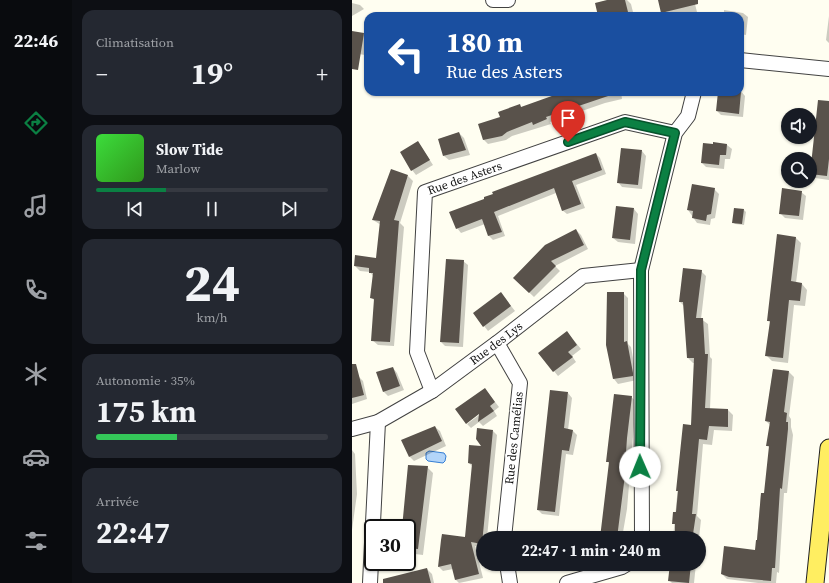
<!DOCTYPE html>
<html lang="fr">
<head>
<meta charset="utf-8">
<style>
  :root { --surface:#171b24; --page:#242831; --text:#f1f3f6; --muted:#9ea1a6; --line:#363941; --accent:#0b8043 }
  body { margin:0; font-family:"Source Serif 4",serif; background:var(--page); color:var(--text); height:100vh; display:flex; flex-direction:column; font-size:15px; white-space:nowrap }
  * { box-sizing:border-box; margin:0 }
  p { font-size:13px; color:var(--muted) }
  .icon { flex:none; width:22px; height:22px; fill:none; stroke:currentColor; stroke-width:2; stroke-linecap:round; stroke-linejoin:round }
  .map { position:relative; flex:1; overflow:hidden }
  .drawer { display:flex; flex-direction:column; gap:10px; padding:10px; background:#0d0f14; width:280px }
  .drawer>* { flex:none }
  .hud { position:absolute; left:12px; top:12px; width:380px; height:84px; border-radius:12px; box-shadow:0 1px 3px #0004; background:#1a4fa0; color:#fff; overflow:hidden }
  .controls { position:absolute; left:429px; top:108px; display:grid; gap:8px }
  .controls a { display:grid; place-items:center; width:36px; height:36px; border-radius:50%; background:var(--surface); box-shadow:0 1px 3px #0004; font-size:20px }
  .speed { position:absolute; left:12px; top:519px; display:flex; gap:8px; font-size:20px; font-weight:700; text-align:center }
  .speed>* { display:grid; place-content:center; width:52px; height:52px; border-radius:50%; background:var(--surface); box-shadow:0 1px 3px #0004; line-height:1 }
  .speed .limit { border:2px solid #111; border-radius:6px; background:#fff; color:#111 }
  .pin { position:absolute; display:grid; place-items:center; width:34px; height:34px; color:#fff; margin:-41px -17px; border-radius:50% 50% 50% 0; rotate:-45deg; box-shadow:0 0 4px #0007 }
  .pin .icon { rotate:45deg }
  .me { position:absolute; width:44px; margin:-22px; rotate:359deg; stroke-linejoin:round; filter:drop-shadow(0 0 3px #0008) }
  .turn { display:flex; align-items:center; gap:14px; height:84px; padding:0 16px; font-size:18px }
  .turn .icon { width:52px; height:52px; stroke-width:2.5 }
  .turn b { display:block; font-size:28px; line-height:34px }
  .big { font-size:30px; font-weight:700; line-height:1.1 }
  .drawer .card { flex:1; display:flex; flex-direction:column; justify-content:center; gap:6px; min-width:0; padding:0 14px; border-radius:12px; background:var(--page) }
  .drawer .dial { align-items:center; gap:0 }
  .dial b { font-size:52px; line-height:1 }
  .song { display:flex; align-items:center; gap:12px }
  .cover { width:48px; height:48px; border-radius:6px; background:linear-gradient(135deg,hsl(120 70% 55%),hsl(110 70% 35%)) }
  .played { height:4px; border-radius:2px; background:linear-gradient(90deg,var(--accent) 30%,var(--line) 30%) }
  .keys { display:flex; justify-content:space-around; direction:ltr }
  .heat { display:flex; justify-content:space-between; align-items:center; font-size:22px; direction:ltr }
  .charge { height:6px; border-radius:3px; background:linear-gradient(90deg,#34c759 35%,var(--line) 0) }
  .trip { position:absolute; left:124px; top:531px; width:230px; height:40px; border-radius:20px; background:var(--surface); box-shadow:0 1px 3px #0004; font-weight:700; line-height:40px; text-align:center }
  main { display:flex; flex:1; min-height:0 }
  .menu { display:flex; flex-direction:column; width:72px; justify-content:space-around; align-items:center; background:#090b0e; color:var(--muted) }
  .menu .icon { width:28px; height:28px }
  .menu .active { color:var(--accent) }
  .menu b { font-size:18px; color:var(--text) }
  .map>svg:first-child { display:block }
  .water { fill:#b3d5f9; stroke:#367fd5 }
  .shadow { fill:#0003 }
  .building { fill:#59524b }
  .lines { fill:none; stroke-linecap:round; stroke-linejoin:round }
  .minor-casing { stroke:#424242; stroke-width:16 }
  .major-casing { stroke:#202020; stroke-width:19 }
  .minor { stroke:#fff; stroke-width:14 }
  .major { stroke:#ffee61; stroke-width:17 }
  .route-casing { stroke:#07532c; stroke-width:10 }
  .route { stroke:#0b8043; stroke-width:7 }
  .labels { text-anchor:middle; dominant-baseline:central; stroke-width:4; stroke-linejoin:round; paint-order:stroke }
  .street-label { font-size:12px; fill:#0f0f0f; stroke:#fff }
</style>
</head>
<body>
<main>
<nav class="menu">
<b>22:46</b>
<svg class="icon active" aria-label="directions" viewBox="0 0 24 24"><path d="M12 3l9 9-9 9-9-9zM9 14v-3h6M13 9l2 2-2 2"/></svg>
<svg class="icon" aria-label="music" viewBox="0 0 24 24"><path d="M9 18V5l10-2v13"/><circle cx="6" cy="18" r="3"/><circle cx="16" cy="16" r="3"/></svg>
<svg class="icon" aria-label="phone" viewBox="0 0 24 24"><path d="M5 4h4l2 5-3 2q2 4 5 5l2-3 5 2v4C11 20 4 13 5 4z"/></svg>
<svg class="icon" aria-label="climate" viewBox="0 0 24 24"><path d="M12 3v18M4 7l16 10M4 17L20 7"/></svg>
<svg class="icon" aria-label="car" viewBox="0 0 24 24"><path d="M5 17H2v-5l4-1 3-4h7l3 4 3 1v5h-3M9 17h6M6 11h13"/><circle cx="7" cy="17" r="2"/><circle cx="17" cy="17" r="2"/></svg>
<svg class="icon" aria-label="filters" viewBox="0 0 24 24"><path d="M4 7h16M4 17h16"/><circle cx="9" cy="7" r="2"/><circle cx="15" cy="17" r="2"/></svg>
</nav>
<section class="drawer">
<div class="card"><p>Climatisation</p>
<div class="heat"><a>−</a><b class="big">19°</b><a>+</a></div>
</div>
<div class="card">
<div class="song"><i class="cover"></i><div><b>Slow Tide</b><p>Marlow</p></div></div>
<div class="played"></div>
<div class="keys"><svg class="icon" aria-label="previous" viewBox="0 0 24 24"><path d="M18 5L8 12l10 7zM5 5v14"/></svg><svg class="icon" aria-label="pause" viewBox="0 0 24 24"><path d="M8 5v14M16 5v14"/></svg><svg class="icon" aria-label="next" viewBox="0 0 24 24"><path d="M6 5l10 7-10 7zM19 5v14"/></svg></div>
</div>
<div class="card dial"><b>24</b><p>km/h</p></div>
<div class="card"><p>Autonomie · 35%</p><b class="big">175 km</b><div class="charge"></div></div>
<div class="card"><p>Arrivée</p><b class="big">22:47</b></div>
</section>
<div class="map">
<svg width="477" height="583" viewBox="0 0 477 583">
  <rect width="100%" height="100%" fill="#fffef1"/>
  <path class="water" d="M77 451 92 453 94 456 93 461 91 463 76 461 74 459V453Z"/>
  <path class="shadow" d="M259 0H275L279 4 282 16H247Z
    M307 0H342L345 12 330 16H313L310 13Z
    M0 3 8 5 12 9 0 16Z
    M372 10 391 13 396 17 394 35 388 34V16H372Z
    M477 16V43L474 40Z
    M0 32 11 34 16 38 13 55 0 53Z
    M388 90 393 96 391 117 369 115 365 111 367 92H388Z
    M217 92H269L270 99 253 103 198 122 199 124 160 136 154 140 136 144 132 140 127 125 149 118 167 105 170 108Z
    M477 102V180L463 178 458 173Z
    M107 133 112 138 118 155 97 160 92 156Z
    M66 142 81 165 64 175 60 170Z
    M362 143 375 145 380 149 378 159H373L372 169 354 167 350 163Z
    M290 151 294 156 290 189 270 187 266 182Z
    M244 154 248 158 254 174 224 185 233 208 215 214 210 210 204 193 146 216 153 236 141 240 137 236 133 224 109 233 105 228 134 199Z
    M56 176 61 181 48 223 52 227 42 346 26 345 20 340 23 301 20 298 21 276 18 272 8 271 3 266 25 259 29 225 21 220Z
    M362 189 367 194 363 218 359 219 358 225 345 223 336 210Z
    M449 192 454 196 451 220 433 218 428 213Z
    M282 209 286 214 283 244 266 242 261 238Z
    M392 210 394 212 392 225 383 224 381 222Z
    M224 230 229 235 236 249 203 266 208 271 182 297 162 278Z
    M443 237 449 243 444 283 450 284 455 290 453 306 442 305 436 363 420 361 414 355 419 323 416 321Z
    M111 261 116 265 111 347 93 346 89 342Z
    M349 271 354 276 349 319 356 324 358 357 360 359 358 409 376 410 381 415 380 431 362 430 360 445 351 444 345 516 349 520 347 538H321L332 425 340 426 343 363H341L336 358 332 306 328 302Z
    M271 293 276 298V344L279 347 285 380 266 384 262 379 255 345Z
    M153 298 163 311 136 331 122 313Z
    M215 332 229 349 220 356 224 362 206 376 188 354Z
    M41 368 45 373 52 390 36 396 32 392Z
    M421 370 437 372 442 377 437 416 439 419V427L441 435 435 493H432L427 573 425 572 424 583H406L375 579 370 574 404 551 409 494H413L418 448 415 446 418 425 414 421Z
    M7 377 11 381 15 399 0 404V378Z
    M133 389 147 407 142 411 145 416 131 426 127 422 119 428 115 424 131 412Z
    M216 393 220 398 216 430 221 431 225 435 221 455 214 454 207 516 190 514 186 510Z
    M279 397 284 401 275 509 270 538H249L258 464 255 461Z
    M83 427 88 431 94 446 62 461 58 457 51 441Z
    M141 431 145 435 135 538H131V547L123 546 131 578 107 583 104 580 101 569 91 571 87 567 90 540 114 538 121 467 117 463 131 447Z
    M0 450 3 454 5 494 0 530Z
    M75 467 81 473 71 555 55 553V528H48L49 521 51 522Z
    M212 534 216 538H196Z
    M319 564H344L342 583H320L317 580Z
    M75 569 80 574 82 583H43Z"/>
  <path class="building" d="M255 0H273L277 16H246L243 3Z
    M306 0H346V4L309 13Z
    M0 31 12 33 6 70 0 69Z
    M211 92H262V94L194 117 195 119 181 125 180 122 155 132 150 136 131 140 126 124 148 117 146 112 168 104 169 107Z
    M366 92H389L387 114 364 111Z
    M466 100 477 101V159L475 176 458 174Z
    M107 132 114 150 91 156 86 139Z
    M66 141 78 160 59 171 48 152Z
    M361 142 375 144 374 155H368L367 165 349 163 351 143 361 144Z
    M269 148 290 150 286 185 265 183Z
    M244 153 250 170 220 181 229 204 210 211 202 188 142 212 150 232 136 236 130 219 104 229 97 212 132 199V197L141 194 140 192Z
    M39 169 56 175 42 220 47 221 38 342 19 341 22 299 18 298 21 273H17V268L2 266 3 255 24 258 28 221 20 220Z
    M340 184 363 188 359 214 355 215 354 221 340 218 341 211 335 210Z
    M430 188 450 191 447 216 427 214Z
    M264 206 282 208 278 240 260 238Z
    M382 208 392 209 390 224 380 223Z
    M224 229 232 245 199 261 204 266 177 293 161 278 193 245Z
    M425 234 444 237 439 281 450 283 448 301 437 300 431 358 413 356 418 321H415Z
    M94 259 112 260 107 343 88 342Z
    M331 268 350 270 344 318H351L353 354H356L353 408 376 409V427L357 426 355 440 347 439 340 514H344L341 534 323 532V524H320L321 512H324L326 491H324L331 424 339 425 342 358H335L331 302H327Z
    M149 292 159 306 131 327 121 313Z
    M255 292H272V342L275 341 281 373V376L261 379 254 345Z
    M215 331 225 345 216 352 221 357 201 372 186 353Z
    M0 364H4L12 395 0 398Z
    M41 367 48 386 31 392 24 372Z
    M421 369 437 371 432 412 435 413 434 422H436V429L430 489 428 488 423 568H420L419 581 377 577 369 574 372 546 403 550 404 540H405L409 493H412L417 446H414L418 422 413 421Z
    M133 388 143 402 138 406 142 411 126 422 127 414 114 424 103 409Z
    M198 390 216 392 212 428 221 430 217 451 210 450 203 512 185 510Z
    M262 394 280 396 275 438 273 467H274L265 538H248L257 462H254Z
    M83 426 90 441 57 457 49 440Z
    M125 428 141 430 130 544 119 542 127 574 103 580 99 564 86 567 89 540 90 534 113 537 120 464 116 463 117 445 129 446 124 439Z
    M56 465 76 466 66 549 55 548V528H50Z
    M318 564H339L337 583 316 581Z
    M75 568 79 583H31V579Z"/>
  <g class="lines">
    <g class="minor-casing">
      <g id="minor">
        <path d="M141 0H156"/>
        <path d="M388 60 477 69"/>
        <path d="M145 343 168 383 152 538"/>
        <path id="s1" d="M80 391 65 352 73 192 273 122 323 133"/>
        <path id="s2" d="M0 429 26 422 80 391 145 343 231 276 289 270"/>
        <path d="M290 538 289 270 323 133 336 116 342 92"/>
        <path d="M155 564 158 583"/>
        <path d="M18 583 26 422"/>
        <path d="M215 583 270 567 275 564"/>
      </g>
    </g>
    <g class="major-casing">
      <path id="major" d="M463 583 477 448"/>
    </g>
    <use href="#minor" class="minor"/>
    <use href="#major" class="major"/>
  </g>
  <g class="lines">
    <g class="route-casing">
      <path id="route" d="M216 142 273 122 323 133 289 270 288 467"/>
    </g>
    <use href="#route" class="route"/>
  </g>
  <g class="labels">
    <g class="street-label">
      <text stroke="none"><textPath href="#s1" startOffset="244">Rue des Asters</textPath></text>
      <text stroke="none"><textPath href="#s2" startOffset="169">Rue des Lys</textPath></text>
      <text transform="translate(162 438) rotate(-84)">Rue des Camélias</text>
    </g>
  </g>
</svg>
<div class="controls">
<a><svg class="icon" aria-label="sound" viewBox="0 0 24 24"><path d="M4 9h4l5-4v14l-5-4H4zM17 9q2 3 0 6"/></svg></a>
<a><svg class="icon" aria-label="search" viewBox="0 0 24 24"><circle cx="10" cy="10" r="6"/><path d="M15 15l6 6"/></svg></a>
</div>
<div class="speed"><div class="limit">30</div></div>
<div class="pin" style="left:216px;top:142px;background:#d93025"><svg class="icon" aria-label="arrive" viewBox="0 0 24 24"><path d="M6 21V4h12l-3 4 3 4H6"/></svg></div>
<svg class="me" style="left:288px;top:467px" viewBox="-20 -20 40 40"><circle r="19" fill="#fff"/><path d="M0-13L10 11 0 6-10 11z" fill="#0b8043"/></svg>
<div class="trip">22:47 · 1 min · 240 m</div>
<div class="hud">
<div class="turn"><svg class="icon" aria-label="left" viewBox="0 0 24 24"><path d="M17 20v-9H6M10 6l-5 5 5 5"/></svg><div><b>180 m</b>Rue des Asters</div></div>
</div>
</div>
</main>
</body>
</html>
